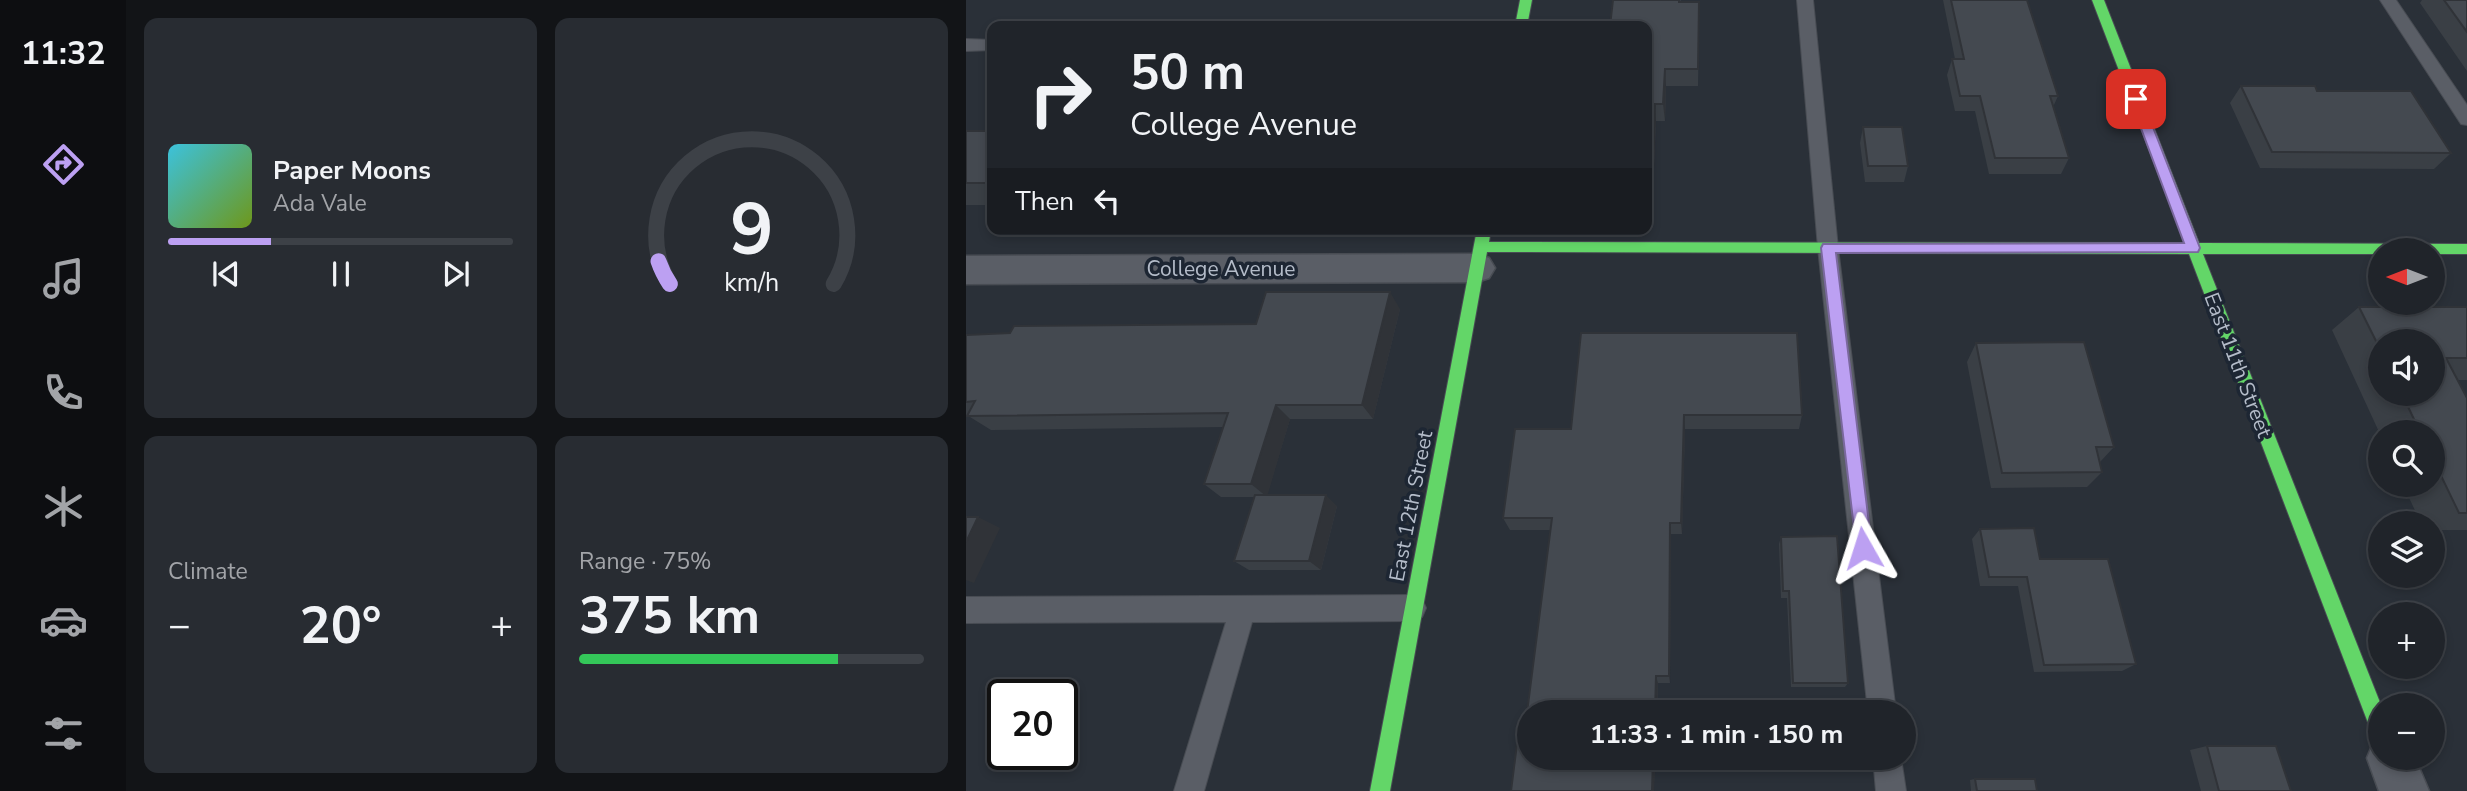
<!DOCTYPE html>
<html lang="en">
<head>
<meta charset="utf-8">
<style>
  :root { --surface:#20242a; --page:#282c32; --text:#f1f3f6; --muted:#a2a4a8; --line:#3d4147; --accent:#bca0f2 }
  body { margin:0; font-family:"Nunito Sans",sans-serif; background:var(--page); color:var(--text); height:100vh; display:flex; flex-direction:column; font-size:26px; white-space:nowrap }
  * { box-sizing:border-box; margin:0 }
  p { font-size:23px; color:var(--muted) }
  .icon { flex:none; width:38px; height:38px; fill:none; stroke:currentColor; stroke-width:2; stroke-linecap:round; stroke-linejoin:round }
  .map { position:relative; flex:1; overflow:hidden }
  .drawer { display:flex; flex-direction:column; gap:18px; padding:18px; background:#121417; width:840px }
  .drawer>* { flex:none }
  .hud { position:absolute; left:21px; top:21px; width:665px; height:214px; border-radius:14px; box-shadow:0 4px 10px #0003,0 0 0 2px var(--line); background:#20242a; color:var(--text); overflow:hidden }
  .needle { width:46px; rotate:270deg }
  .fabs { position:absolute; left:1402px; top:238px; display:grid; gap:14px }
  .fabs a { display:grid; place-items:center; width:77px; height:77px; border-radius:50%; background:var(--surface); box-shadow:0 4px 10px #0003,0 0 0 2px var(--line); font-size:35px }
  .speed { position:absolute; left:21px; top:679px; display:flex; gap:14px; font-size:35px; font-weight:700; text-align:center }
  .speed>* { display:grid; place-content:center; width:91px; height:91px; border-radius:50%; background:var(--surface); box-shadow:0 4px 10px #0003,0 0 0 2px var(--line); line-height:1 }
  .speed .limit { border:4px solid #111; border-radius:10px; background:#fff; color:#111 }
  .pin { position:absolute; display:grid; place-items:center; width:60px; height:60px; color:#fff; margin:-30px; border-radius:14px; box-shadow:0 4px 10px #0006 }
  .me { position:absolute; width:77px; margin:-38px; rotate:354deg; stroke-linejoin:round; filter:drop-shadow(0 0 5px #0008) }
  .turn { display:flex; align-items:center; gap:24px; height:147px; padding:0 28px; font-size:32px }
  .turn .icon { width:91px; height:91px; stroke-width:2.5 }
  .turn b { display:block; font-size:49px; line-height:60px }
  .then { display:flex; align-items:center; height:66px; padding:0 28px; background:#0003; gap:14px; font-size:26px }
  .big { font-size:52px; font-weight:700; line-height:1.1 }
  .drawer .tile { flex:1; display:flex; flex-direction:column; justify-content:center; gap:10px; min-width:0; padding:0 24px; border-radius:14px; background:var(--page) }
  .drawer .dial { align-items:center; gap:0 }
  .dial svg { height:182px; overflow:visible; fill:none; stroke:var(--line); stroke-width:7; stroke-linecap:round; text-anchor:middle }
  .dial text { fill:var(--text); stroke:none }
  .song { display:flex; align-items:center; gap:21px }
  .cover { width:84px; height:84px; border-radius:10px; background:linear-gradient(135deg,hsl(190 70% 55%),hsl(80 70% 35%)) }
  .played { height:7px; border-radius:4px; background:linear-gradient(90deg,var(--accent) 30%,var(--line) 30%) }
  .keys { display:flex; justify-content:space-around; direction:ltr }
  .heat { display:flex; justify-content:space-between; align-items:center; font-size:38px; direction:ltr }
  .charge { height:10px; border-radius:5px; background:linear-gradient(90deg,#34c759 75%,var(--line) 0) }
  .drawer .tiles { flex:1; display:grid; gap:18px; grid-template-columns:repeat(2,1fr) }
  .trip { position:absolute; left:551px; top:700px; width:399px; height:70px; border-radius:35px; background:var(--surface); box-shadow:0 4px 10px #0003,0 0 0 2px var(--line); font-weight:700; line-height:70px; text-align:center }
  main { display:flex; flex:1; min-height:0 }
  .tabs { display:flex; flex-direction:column; width:126px; justify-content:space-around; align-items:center; background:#0d0e11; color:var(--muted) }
  .tabs .icon { width:49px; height:49px }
  .tabs .on { color:var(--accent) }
  .tabs b { font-size:32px; color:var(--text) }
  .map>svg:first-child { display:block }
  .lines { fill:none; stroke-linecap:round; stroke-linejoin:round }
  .lane-casing { stroke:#484c53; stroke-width:2 }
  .street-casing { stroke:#484c53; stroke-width:3 }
  .fast-casing { stroke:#484c53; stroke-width:2 }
  .lane { fill:#5a5e66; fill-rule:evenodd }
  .street { fill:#5a5e66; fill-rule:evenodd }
  .fast { fill:#63d668; fill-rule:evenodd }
  .wall { fill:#3a3f45; fill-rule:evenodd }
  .shaded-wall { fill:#303338 }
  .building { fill:#444950; stroke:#303338; stroke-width:2 }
  .route { fill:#bca0f2; stroke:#7a689d; stroke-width:2 }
  .labels { text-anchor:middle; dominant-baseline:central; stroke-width:7; stroke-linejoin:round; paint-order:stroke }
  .street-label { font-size:21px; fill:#b4bcc9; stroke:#1d2633 }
</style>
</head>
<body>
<main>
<nav class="tabs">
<b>11:32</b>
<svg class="icon on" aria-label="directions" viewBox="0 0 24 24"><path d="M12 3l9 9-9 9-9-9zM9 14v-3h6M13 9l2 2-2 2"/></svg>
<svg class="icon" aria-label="music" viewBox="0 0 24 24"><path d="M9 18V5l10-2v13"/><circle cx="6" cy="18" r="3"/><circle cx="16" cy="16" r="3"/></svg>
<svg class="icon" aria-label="phone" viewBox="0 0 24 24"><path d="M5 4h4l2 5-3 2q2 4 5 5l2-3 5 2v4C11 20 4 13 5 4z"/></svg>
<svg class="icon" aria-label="climate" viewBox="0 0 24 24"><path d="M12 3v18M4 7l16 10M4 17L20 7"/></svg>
<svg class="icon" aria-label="car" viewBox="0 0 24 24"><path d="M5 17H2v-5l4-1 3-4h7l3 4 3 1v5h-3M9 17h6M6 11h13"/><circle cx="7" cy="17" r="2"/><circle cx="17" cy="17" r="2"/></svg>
<svg class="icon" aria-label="filters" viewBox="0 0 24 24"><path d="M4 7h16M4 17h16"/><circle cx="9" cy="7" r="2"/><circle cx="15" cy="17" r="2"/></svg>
</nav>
<section class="drawer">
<div class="tiles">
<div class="tile">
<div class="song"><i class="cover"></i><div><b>Paper Moons</b><p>Ada Vale</p></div></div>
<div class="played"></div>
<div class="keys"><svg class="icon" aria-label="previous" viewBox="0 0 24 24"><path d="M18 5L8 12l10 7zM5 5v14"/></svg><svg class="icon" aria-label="pause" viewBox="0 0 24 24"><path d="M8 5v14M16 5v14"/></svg><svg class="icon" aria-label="next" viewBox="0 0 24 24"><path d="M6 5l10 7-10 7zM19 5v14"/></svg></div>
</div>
<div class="tile dial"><svg viewBox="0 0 100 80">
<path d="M14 69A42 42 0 1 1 86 69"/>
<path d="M14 69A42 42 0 0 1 9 59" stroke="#bca0f2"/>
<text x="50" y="56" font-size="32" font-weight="700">9</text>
<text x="50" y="72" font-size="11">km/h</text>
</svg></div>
<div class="tile"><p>Climate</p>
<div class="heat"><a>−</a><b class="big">20°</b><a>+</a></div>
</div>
<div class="tile"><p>Range · 75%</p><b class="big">375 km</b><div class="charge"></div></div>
</div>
</section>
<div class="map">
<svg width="1501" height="791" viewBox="0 0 1501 791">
  <rect width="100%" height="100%" fill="#2a3038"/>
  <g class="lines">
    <g class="lane-casing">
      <path id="lane" d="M831 0H847L872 248 930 712H902L852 248Z
        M1414 0H1430L1501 105V125L1495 124Z
        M0 39 26 40V50L0 51Z
        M447 595 456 599 460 608 456 617 447 621 286 622 238 791H208L260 622 0 623V597Z
        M907 758H935L940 791H910Z"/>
    </g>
    <g class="street-casing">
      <path id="street" d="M511 254 523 258 529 268 523 278 511 282 0 284V256Z
        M1414 738V758H1449L1463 791H1413L1401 758 1408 741Z"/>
    </g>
    <g class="fast-casing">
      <path id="fast" d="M554 0H566L561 26H549Z
        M1126 0H1138L1233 243 1501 244V254H1466V250H1414V254H1237L1415 705 1414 738 1407 735 1404 728 1223 254 521 252 424 791H404L511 229H525L523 242 1219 243Z"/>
    </g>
    <use href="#lane" class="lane"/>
    <use href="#street" class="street"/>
    <use href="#fast" class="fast"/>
  </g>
  <path class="wall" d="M647 0H715L714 2 733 20 732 86H700L699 121H690L688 166H681V26Z
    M977 0H1061L1092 96 1087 107 1103 158 1095 174H1023L1009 111H989L981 75 986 59H989Z
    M1456 0H1501V71L1454 3Z
    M1275 86 1351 91 1485 153 1468 169 1294 168 1264 103Z
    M26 122V205H0V131H21Z
    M897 127 942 166 938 182H899L894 143Z
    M1393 307H1501V380H1491L1501 398V530H1466V523H1455L1437 485H1466V432H1414V434L1366 330ZM1414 341 1466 394H1414Z
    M434 309 407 419H324L301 495 371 506 355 570H283L268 561 288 497H255L238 484 257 427 25 430 4 417H0V335L290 324Z
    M615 333 836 415 833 429H719L716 534H705L704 683H692L691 712H564L558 736 585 530H544L537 518 605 429Z
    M1010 343 1148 447 1134 462 1136 472 1121 487 1025 488 1001 362Z
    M1014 529 1074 559 1170 664 1156 671 1068 672 1052 586H1014L1006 539Z
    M815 537 882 683 879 687H825L821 598H815L813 544Z
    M1241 746 1325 791H1235L1224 750Z
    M1009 779 1071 791H1005L1004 780Z"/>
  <path class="shaded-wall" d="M699 69 700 86 699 121 697 104Z
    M689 104 690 121 688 166 687 150Z
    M424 292 434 309 407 419 396 405Z
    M310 405 324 419 301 497 285 484Z
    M718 415 719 429 716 534 715 523Z
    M360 495 371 506 355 570 343 561Z
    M12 517 34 528 8 583 0 580V542Z
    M704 523 705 534 704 683 703 676Z
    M690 676 692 683 691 712H689Z
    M687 758H690L688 791H686Z"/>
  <path class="building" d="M647 0H713V2H733L732 69H699L697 104H689L687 150H681V26H644Z
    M985 0H1061L1092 96H1084L1103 158H1029L1014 96H994L986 59H998Z
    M1478 0H1501V32Z
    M1275 86H1349L1351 91H1445L1485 153 1306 152Z
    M26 122V183H0V131H21Z
    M897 127H936L942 166H902Z
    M300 292H424L396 405H310L285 484H238L262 413 1 416 9 401 0 402V335L44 333 48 326 290 324Z
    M1393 307H1501V358H1480L1501 398V513H1493L1466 457V432H1454L1436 394H1466V341H1414V349Z
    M615 333H831L836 415H718L715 523H704L703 676H690L689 712H564V758H687L686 791H545L552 736H558L586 518H537L549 429H605Z
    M1118 342 1148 447H1130L1136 472 1036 473 1010 343Z
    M289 495H360L343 561H268Z
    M0 517H12L0 542Z
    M1068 528 1074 559H1142L1170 664 1078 665 1061 577H1023L1014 529Z
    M871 536 882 683H827L823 591H817L815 537Z
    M1241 746H1310L1325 791H1253Z
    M1009 779H1069L1071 791H1011Z"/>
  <path class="route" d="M1170 95 1176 99 1234 248 1232 252 870 253 906 548 903 554 897 557 891 554 855 248 857 244 1218 243 1164 99Z"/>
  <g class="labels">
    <g class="street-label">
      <text x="255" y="269">College Avenue</text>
      <text transform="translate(1272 365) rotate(69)">East 11th Street</text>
      <text transform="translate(445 506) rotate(-79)">East 12th Street</text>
    </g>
  </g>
</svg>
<div class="fabs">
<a><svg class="needle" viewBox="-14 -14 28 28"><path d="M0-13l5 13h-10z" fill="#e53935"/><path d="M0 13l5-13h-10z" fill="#a2a4a8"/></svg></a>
<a><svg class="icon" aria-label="sound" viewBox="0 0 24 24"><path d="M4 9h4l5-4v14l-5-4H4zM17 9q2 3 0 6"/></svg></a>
<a><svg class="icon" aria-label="search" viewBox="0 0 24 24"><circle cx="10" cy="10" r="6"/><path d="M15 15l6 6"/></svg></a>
<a><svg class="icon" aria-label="layers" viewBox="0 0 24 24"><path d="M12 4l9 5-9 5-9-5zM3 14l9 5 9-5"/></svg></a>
<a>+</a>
<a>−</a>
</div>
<div class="speed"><div class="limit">20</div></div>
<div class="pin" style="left:1170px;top:99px;background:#d93025"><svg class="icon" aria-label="arrive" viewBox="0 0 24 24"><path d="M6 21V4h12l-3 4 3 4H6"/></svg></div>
<svg class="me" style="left:897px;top:548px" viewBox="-20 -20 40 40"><path d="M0-17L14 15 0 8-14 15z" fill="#bca0f2" stroke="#fff" stroke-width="4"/></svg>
<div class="trip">11:33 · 1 min · 150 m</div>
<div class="hud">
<div class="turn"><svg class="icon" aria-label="right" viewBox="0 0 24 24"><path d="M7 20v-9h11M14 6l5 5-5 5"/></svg><div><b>50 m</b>College Avenue</div></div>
<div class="then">Then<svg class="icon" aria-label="left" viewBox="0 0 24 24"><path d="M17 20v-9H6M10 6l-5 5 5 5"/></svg></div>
</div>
</div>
</main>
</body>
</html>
